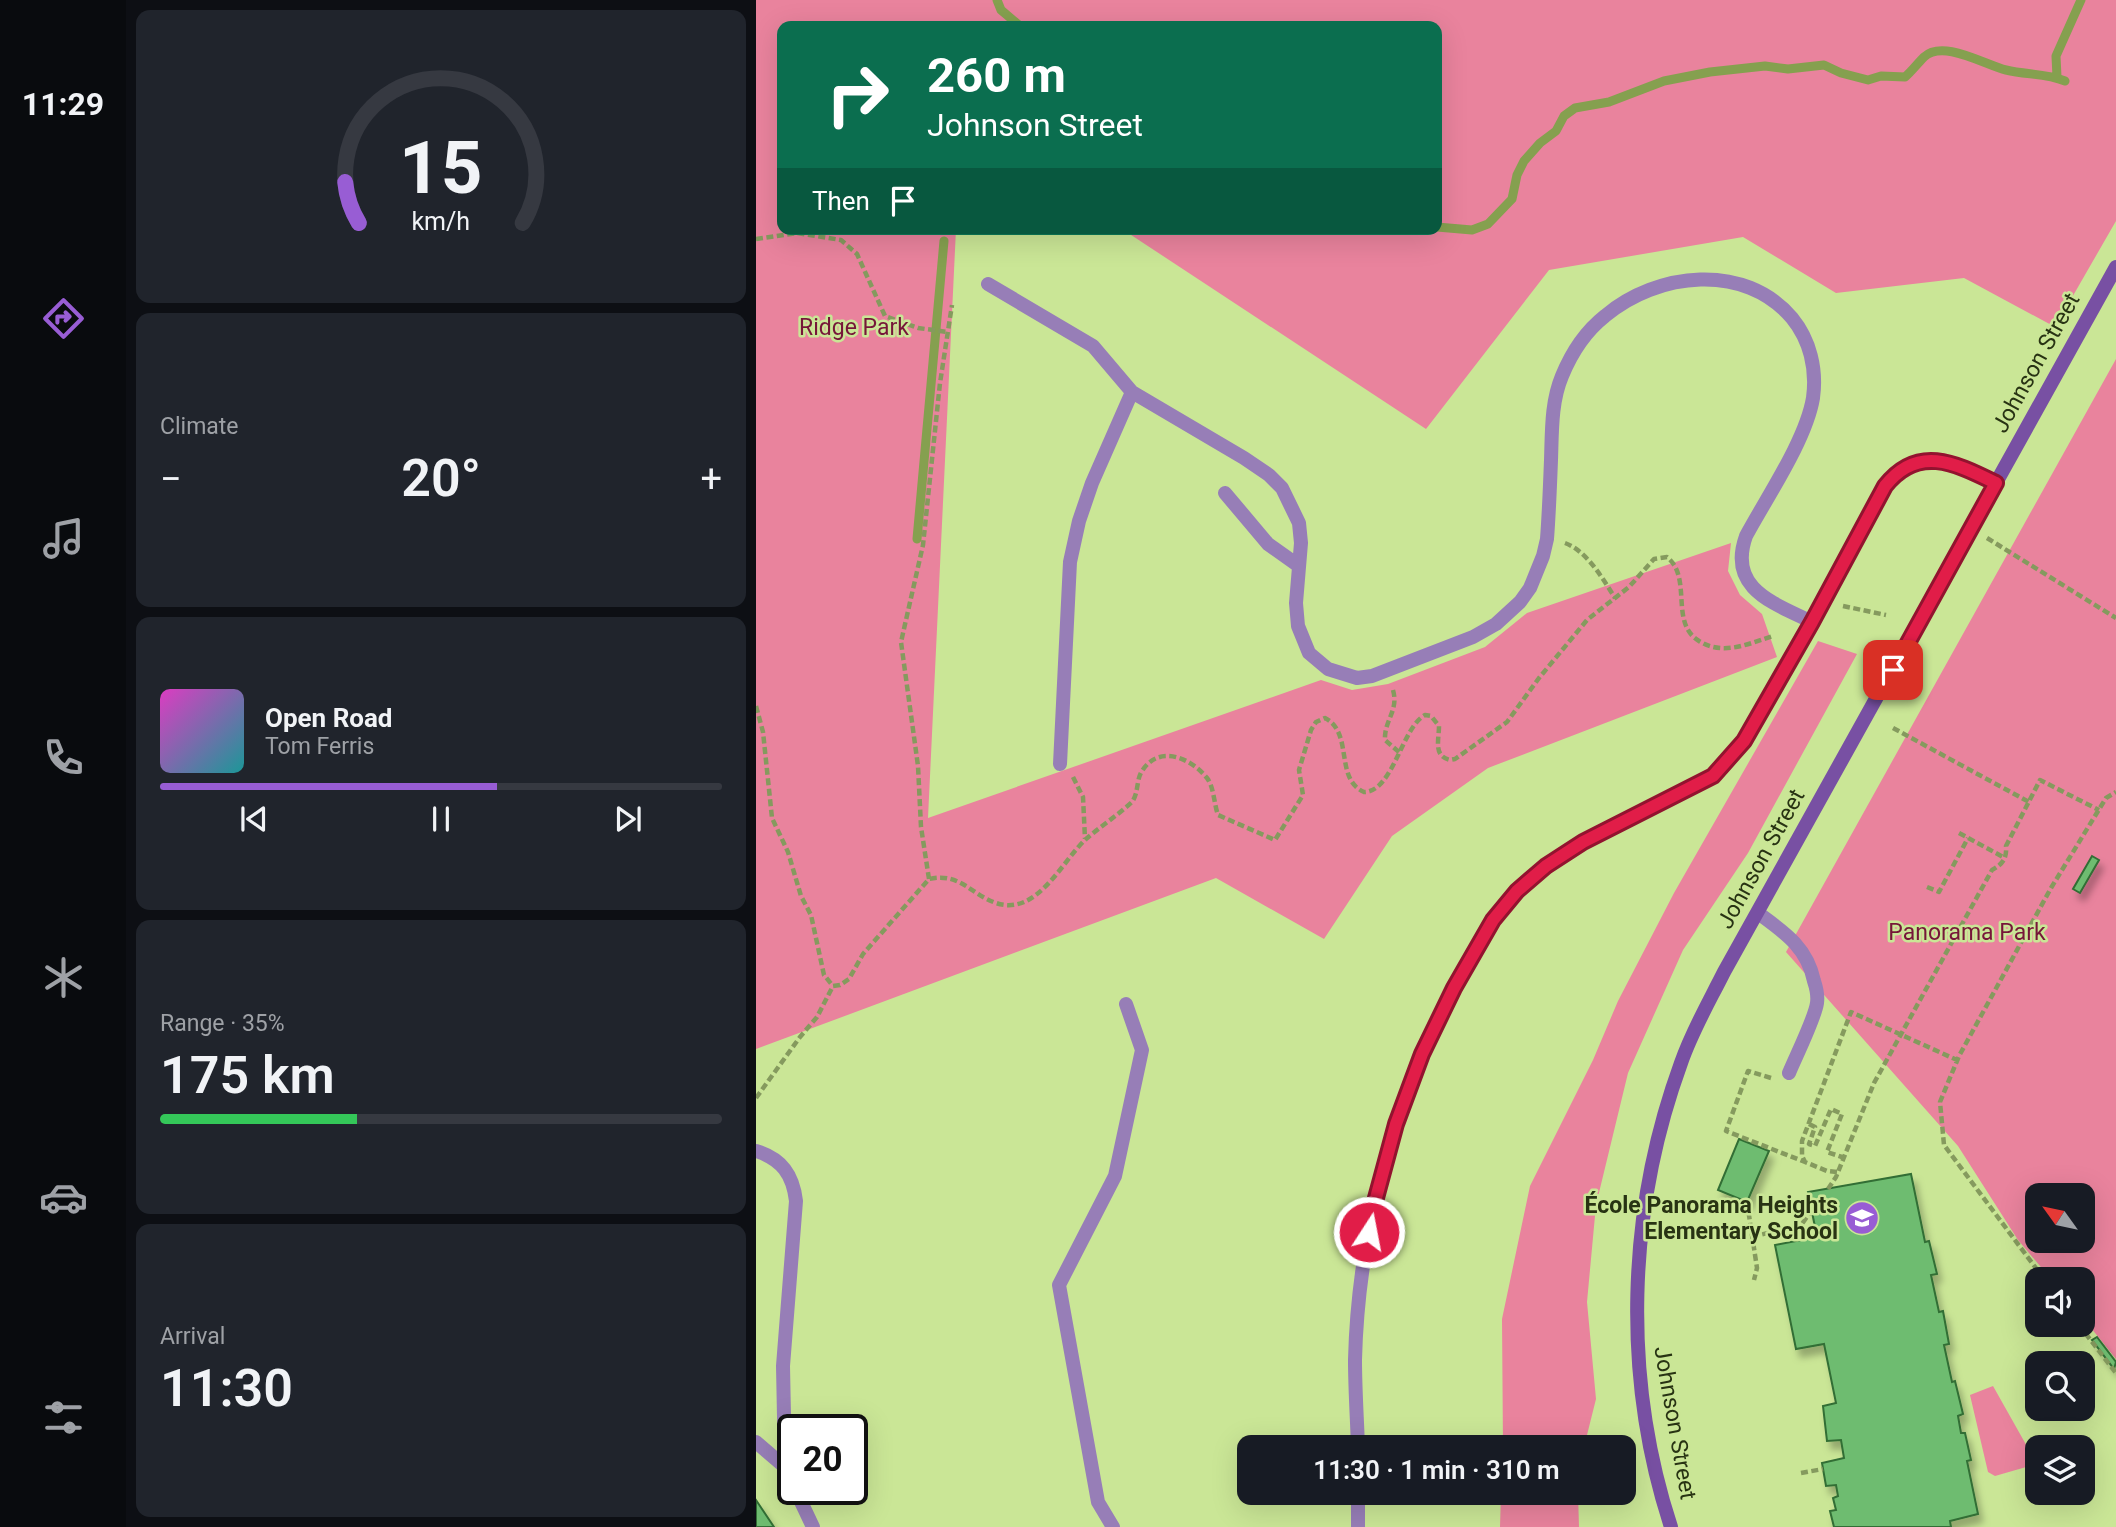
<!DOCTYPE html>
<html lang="en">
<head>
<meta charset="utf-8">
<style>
  :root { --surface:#171b24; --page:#20242c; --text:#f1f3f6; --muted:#9ea1a6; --line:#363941; --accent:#985dd4 }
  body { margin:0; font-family:Roboto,sans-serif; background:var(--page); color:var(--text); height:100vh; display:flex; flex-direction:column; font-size:26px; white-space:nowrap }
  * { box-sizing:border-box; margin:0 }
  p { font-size:23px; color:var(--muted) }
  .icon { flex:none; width:38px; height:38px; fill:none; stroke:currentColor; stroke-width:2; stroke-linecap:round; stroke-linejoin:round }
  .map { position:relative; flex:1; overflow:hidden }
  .drawer { display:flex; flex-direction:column; gap:10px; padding:10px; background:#0d0f14; width:630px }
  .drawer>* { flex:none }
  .guide { position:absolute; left:21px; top:21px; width:665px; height:214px; border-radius:14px; box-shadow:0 7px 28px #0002; background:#0b6e4f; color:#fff; overflow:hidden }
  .needle { width:46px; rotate:303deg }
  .fabs { position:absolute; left:1269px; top:1183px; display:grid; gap:14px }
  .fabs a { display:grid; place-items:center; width:70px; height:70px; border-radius:14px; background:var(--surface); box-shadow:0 7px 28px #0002; font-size:35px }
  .speed { position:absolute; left:21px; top:1414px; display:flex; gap:14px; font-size:35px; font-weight:700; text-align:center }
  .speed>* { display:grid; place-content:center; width:91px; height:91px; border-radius:50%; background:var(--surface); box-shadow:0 7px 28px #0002; line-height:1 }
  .speed .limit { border:4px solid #111; border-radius:10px; background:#fff; color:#111 }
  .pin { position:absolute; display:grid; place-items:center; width:60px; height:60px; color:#fff; margin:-30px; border-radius:14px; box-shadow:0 4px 10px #0006 }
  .me { position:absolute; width:77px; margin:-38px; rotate:11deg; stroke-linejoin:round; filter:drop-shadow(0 0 5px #0008) }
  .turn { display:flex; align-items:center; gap:24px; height:147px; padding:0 35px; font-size:32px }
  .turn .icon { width:91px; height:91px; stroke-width:2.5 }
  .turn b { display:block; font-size:49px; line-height:60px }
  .then { display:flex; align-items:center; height:66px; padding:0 35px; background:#0003; gap:14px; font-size:26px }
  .big { font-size:52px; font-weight:600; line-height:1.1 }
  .drawer .tile { flex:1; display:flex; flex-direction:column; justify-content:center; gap:10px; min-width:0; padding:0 24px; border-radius:14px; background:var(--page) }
  .drawer .dial { align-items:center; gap:0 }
  .dial svg { height:182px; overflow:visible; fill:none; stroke:var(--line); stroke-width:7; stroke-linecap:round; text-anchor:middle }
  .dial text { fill:var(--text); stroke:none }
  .song { display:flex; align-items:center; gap:21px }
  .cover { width:84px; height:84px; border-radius:10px; background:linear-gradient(135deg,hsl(310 70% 55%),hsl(180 70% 35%)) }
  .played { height:7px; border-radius:4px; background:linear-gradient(90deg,var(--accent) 60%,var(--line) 60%) }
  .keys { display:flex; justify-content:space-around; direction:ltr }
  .heat { display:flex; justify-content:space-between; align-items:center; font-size:38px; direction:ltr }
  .charge { height:10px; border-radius:5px; background:linear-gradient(90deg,#34c759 35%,var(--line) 0) }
  .trip { position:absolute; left:481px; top:1435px; width:399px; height:70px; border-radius:14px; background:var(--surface); box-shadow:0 7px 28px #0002; font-weight:600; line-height:70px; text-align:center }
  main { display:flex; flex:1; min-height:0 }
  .menu { display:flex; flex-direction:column; width:126px; justify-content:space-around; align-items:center; background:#090b0e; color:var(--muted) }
  .menu .icon { width:49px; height:49px }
  .menu .active { color:var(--accent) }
  .menu b { font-size:32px; color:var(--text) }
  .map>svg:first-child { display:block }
  .green { fill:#e9839d; fill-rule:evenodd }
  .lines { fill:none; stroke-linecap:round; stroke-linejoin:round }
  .stream { stroke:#85a04f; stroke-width:9 }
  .building { fill:#6ebc70; stroke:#326e35; stroke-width:2; filter:url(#shadow) }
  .path { stroke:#859a5e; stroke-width:4.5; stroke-dasharray:7 3.5; stroke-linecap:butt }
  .lane { stroke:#977eb7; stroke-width:14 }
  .street { stroke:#977eb7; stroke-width:14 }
  .secondary { stroke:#7850a3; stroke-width:14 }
  .route-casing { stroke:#92132f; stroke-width:18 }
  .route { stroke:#e11d48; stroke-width:12 }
  .labels { text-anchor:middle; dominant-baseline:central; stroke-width:5; stroke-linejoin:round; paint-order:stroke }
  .park-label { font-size:23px; fill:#761639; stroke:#cae696 }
  .street-label { font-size:23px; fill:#283313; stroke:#cae696 }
  .poi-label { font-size:23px; font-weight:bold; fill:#283313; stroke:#cae696; text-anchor:end }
</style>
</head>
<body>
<main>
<nav class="menu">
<b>11:29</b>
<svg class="icon active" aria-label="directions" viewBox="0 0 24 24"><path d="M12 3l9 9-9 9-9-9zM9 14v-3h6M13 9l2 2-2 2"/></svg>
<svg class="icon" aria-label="music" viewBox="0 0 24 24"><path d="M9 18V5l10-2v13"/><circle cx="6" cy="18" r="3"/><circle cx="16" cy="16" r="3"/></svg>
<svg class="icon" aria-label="phone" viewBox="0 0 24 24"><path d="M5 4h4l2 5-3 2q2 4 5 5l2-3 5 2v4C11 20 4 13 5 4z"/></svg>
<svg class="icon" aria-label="climate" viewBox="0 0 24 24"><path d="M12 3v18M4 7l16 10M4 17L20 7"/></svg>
<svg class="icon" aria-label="car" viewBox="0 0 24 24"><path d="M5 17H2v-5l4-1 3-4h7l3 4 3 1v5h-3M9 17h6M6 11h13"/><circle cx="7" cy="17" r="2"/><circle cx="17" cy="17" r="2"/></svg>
<svg class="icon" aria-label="filters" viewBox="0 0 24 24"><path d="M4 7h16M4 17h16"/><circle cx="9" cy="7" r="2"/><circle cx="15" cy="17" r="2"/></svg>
</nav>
<section class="drawer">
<div class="tile dial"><svg viewBox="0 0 100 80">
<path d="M14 69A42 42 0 1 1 86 69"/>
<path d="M14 69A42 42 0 0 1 8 51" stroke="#985dd4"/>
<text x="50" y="56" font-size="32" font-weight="700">15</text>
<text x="50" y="72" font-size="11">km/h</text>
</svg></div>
<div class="tile"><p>Climate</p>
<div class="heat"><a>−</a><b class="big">20°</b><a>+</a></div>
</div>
<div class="tile">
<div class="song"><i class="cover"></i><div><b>Open Road</b><p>Tom Ferris</p></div></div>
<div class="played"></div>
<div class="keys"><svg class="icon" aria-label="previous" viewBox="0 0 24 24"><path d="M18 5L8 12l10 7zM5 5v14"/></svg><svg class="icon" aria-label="pause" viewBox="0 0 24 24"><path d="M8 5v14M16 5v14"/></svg><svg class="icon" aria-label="next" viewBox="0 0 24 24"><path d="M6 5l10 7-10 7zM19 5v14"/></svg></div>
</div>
<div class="tile"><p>Range · 35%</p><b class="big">175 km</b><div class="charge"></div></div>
<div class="tile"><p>Arrival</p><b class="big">11:30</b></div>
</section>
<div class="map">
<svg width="1360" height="1527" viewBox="0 0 1360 1527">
  <defs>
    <filter id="shadow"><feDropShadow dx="4.5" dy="8" stdDeviation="3.5" flood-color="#0004"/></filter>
  </defs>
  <rect width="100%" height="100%" fill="#cae696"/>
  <path class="green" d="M0 0H1360V221L1299 327 1208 278 1080 293 987 237 793 270 670 429 366 229H681V26H26V229H200L172 818 565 680 596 690 632 684 729 647 771 613 975 543 972 571 984 595 1006 614 1021 657 732 768 636 836 568 939 460 878 0 1049Z
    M1360 359V1359L1327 1318 1326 1279H1295L1262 1240 1202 1146 1030 952ZM1281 1195H1326V1241H1281Z
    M1062 641 1101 654 992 853 927 950 872 1073 840 1205 831 1302 840 1399 828 1447H747L746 1319 774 1186 837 1060 862 1001 918 893Z
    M1237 1386 1281 1464 1239 1476 1232 1472 1214 1395Z
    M745 1493H822L823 1527H744Z"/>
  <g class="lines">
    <path class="stream" d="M241 0 245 10 264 26
      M1301 77 1300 56 1325 0
      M681 227 716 230 732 224 756 199 761 175 768 161 784 143 800 131 808 116 819 108 853 102 908 81 954 72 1009 66 1032 69 1068 65 1085 73 1112 80 1125 76 1149 77C1156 71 1161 64 1168 57 1187 39 1229 65 1250 70 1270 75 1289 73 1309 81
      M161 539 188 241"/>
  </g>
  <path class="building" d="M1336 856 1343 860 1324 893 1317 889Z
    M983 1139 1013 1151 991 1202 962 1190Z
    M1155 1174 1169 1242 1173 1241 1181 1274 1175 1275 1183 1312 1187 1311 1193 1344 1188 1345 1196 1382 1199 1381 1207 1414 1202 1416 1205 1433H1209L1215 1460 1211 1461 1222 1514 1194 1521 1195 1527H1078L1074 1511 1080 1510 1077 1498 1082 1496 1080 1485 1070 1486 1066 1463 1088 1458 1085 1440 1071 1441 1067 1406 1080 1403 1068 1344 1040 1349 1019 1245 1061 1237 1052 1192Z
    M1341 1337 1360 1362 1358 1369 1336 1340Z
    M0 1500 18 1527H0Z"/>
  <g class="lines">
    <path class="path" d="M0 239 41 233 85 240 101 254 129 316 162 328 192 332
      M1231 538 1360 618
      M809 543C831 551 847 579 859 598
      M1087 606 1130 615
      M637 690C643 711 628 720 629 740L644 753
      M0 706 7 732 16 818 32 852 45 896 55 915 68 975 77 986 84 985 93 979 107 954 173 879C204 872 214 894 240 903 281 917 306 861 330 839 345 826 362 815 376 802 383 792 380 780 386 771 403 744 435 758 451 778 458 787 458 804 462 815L519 840 547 795 543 770 555 730 560 722 569 718C598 733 578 779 608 792 637 792 646 727 669 715L675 716 683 726C683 740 677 756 694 760L699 759 751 722 783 678 831 620 873 587 898 559 911 557C937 578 913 623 943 641 967 656 992 644 1017 636
      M1137 728 1273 802
      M317 777 327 797 329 839
      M1203 833 1249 858
      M173 879 165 827 162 766 145 642 167 545 184 383 196 305
      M1171 887 1183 892 1212 838
      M1015 1078 992 1071 970 1131 1049 1162
      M0 1098 44 1037 61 1017 77 986
      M1053 1124 1059 1127 1053 1144 1059 1146 1075 1109 1086 1114 1071 1152 1086 1157
      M1081 1172 1071 1171 1049 1162 1046 1156V1141L1095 1012 1201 1060
      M1072 1189 1080 1177 1118 1083 1236 870C1247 864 1251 858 1250 846L1284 780 1343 810
      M991 1202 1001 1268 998 1280
      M996 1237 1046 1224 1055 1211
      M1288 1279 1188 1145 1184 1102 1203 1056 1295 888 1350 798 1360 792
      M1323 1325 1360 1373
      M1045 1473 1067 1469"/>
    <path class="lane" d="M232 284 337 346 376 392 488 458 513 475 526 488 543 523 545 543 540 603 542 626 553 653 572 669 601 678 616 676 717 637 740 624 764 602 774 588 787 556 791 539C793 513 794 486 795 460 796 432 795 402 806 376 815 354 830 331 849 316 901 272 989 262 1036 318 1054 340 1061 369 1057 398 1050 440 1011 497 990 536 971 589 1018 603 1056 622
      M469 493 512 544 543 566
      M304 764 314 562 323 521 336 483 376 392
      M0 1151C26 1159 37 1175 40 1201L27 1366 29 1467 37 1485
      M0 1442 29 1467
      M602 1447C601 1418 599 1389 599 1360 602 1237 635 1117 688 1007 714 955 742 903 789 867 826 837 873 818 916 797 929 790 946 785 957 776 985 754 1003 715 1020 685 1058 620 1093 553 1129 486 1163 444 1199 463 1240 483
      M39 1489 57 1527
      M357 1527 342 1502 303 1285 359 1176 386 1050 370 1004
      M602 1527V1493"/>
    <path class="street" d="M1002 913C1028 932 1051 947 1058 981 1060 987 1062 996 1061 1003 1059 1018 1040 1056 1033 1073"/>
    <path class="secondary" d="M915 1527C866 1377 871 1211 925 1063 936 1031 953 1002 968 972L1360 267"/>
  </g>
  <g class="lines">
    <g class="route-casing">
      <path id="route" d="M613 1232 617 1209 640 1124 666 1054 698 988 737 920 761 891 790 866 827 842 957 776 988 741 1056 622 1129 486C1162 444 1199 463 1240 483L1137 670"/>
    </g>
    <use href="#route" class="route"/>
  </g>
  <defs>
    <g id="school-disc" transform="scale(1.75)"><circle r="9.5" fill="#985dd4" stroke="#cae696"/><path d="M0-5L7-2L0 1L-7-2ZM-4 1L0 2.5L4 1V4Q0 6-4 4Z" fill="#fff"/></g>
  </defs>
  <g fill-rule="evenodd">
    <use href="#school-disc" x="1106" y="1218"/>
  </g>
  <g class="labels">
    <g class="park-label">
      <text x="98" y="327">Ridge Park</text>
      <text x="1211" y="932">Panorama Park</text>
    </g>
    <g class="street-label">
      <text transform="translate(1280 363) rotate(-61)">Johnson Street</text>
      <text transform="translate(1005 859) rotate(-61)">Johnson Street</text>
      <text transform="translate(919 1423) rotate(80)">Johnson Street</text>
    </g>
    <g class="poi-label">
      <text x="1082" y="1205">École Panorama Heights<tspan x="1082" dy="26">Elementary School</tspan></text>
    </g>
  </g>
</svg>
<div class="fabs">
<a><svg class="needle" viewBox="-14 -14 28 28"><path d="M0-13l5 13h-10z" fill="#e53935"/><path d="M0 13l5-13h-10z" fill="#9ea1a6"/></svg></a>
<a><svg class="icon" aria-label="sound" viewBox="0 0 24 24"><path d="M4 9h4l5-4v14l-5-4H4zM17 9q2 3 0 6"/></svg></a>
<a><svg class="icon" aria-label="search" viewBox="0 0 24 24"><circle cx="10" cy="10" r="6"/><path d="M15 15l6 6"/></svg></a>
<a><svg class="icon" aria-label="layers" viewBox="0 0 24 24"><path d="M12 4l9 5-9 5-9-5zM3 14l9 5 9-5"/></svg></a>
</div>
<div class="speed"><div class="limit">20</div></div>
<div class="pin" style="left:1137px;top:670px;background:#d93025"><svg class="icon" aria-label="arrive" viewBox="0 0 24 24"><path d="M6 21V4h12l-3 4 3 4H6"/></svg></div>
<svg class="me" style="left:613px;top:1232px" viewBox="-20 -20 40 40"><circle r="17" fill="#e11d48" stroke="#fff" stroke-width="3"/><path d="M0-11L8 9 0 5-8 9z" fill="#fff"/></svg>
<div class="trip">11:30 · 1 min · 310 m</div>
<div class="guide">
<div class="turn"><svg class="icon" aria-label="right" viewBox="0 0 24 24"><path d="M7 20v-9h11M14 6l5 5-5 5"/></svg><div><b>260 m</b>Johnson Street</div></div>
<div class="then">Then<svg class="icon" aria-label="arrive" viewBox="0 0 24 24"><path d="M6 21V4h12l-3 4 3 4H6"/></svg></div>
</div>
</div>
</main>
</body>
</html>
